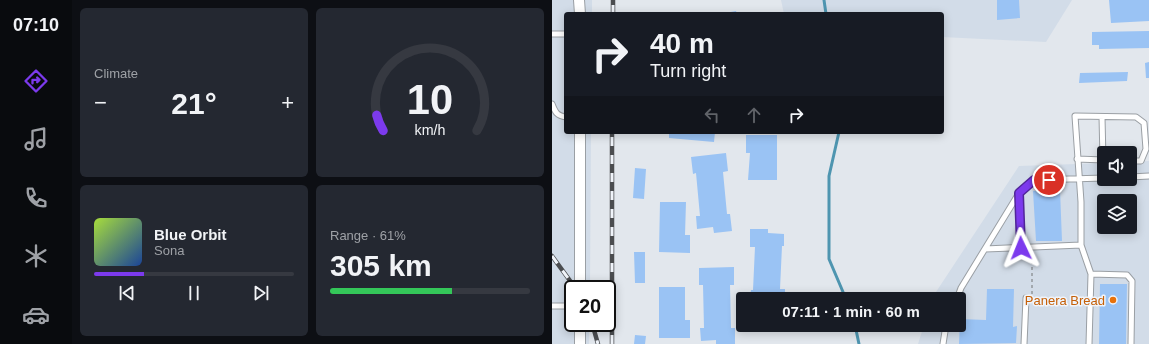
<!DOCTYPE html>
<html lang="en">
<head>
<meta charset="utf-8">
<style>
  :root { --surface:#171b24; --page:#242831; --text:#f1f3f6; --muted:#9ea1a6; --line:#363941; --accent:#7c3aed }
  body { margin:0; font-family:Helvetica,sans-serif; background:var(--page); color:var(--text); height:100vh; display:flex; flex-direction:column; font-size:15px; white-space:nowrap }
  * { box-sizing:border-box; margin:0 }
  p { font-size:13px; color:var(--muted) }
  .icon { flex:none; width:22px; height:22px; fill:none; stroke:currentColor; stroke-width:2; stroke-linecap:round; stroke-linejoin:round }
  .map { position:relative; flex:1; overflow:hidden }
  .panel { display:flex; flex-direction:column; gap:8px; padding:8px; background:#0d0f14; width:480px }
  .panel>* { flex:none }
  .guide { position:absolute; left:12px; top:12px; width:380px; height:122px; border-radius:4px; box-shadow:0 2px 10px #0003; background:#171b24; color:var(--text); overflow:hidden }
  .fabs { position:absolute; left:545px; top:146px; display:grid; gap:8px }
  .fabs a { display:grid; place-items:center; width:40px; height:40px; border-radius:4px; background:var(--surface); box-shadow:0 2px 10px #0003; font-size:20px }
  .speed { position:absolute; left:12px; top:280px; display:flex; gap:8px; font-size:20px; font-weight:700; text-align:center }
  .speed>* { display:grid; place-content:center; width:52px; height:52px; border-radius:50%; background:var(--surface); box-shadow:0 2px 10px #0003; line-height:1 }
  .speed .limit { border:2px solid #111; border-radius:6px; background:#fff; color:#111 }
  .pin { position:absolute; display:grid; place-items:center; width:34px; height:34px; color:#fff; margin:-17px; border:2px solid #fff; border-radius:50%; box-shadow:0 1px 4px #0007 }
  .me { position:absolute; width:44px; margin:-22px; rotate:358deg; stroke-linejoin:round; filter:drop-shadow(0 0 3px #0008) }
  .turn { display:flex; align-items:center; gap:14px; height:84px; padding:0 20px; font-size:18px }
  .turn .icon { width:52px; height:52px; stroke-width:2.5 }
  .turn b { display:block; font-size:28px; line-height:34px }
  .lanes { display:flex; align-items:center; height:38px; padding:0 20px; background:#0003; justify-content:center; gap:20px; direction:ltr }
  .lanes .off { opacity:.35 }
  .big { font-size:30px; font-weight:700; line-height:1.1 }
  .panel .tile { flex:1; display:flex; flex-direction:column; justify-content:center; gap:6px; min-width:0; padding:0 14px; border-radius:6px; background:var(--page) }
  .panel .dial { align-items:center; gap:0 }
  .dial svg { height:104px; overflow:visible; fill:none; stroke:var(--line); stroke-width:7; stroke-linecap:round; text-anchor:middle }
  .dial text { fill:var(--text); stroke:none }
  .song { display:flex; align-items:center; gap:12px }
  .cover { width:48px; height:48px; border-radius:6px; background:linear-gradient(135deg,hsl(80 70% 55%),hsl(220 70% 35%)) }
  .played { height:4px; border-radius:2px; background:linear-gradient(90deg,var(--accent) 25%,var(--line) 25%) }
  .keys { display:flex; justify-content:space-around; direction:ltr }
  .heat { display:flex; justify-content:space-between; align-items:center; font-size:22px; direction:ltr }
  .charge { height:6px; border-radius:3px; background:linear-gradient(90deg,#34c759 61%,var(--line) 0) }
  .panel .tiles { flex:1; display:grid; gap:8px; grid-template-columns:repeat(2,1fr) }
  .trip { position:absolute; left:184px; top:292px; width:230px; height:40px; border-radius:4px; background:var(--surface); box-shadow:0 2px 10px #0003; font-weight:700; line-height:40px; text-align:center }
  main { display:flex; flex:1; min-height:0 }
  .tabs { display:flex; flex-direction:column; width:72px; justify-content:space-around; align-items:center; background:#090b0e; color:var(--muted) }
  .tabs .icon { width:28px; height:28px }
  .tabs .on { color:var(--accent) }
  .tabs b { font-size:18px; color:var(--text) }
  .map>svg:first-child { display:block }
  .built { fill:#d2dce8; fill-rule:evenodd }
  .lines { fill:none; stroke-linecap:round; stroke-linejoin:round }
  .stream { stroke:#4e95b0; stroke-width:3 }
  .building { fill:#9ac3f4 }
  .service-casing { stroke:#9a9fa4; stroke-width:7 }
  .minor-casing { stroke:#9a9fa4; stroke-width:12 }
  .path { stroke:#92969a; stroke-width:1.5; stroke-dasharray:3 3; stroke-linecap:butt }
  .service { stroke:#fff; stroke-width:5 }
  .minor { stroke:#fff; stroke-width:10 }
  .rail-casing { stroke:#4b4d50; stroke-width:4.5 }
  .rail { stroke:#f0f4fa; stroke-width:3; stroke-dasharray:9; stroke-linecap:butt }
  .route-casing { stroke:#51269a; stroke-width:10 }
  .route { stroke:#7c3aed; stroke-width:7 }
  .food-dot { fill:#e8710a; stroke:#f0f4fa; stroke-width:1.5 }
  .labels { text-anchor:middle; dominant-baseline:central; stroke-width:3; stroke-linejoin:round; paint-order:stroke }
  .food-label { font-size:13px; fill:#c56008; stroke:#f0f4fa; text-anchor:end }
</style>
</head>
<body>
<main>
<nav class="tabs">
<b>07:10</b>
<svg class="icon on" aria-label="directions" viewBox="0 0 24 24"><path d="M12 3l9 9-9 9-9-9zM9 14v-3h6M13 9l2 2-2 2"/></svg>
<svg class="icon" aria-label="music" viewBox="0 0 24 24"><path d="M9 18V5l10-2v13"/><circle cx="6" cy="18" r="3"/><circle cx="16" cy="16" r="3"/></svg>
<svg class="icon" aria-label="phone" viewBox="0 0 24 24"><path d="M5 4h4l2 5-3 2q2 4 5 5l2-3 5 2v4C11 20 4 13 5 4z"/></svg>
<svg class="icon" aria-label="climate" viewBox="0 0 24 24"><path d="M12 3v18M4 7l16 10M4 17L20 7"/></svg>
<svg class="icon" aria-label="car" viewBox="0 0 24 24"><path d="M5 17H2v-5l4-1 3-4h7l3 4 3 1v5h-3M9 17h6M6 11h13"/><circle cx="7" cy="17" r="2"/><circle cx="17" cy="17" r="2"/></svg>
</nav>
<section class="panel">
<div class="tiles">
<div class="tile"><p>Climate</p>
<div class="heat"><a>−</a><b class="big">21°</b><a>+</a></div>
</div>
<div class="tile dial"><svg viewBox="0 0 100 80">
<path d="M14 69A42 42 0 1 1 86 69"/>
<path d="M14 69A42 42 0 0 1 9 57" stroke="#7c3aed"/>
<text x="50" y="56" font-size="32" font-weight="700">10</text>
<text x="50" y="72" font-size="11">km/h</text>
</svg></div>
<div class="tile">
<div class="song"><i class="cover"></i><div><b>Blue Orbit</b><p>Sona</p></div></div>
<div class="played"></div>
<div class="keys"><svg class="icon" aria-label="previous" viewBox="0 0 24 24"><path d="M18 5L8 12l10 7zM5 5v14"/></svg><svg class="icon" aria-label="pause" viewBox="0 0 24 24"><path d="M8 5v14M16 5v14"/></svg><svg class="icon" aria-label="next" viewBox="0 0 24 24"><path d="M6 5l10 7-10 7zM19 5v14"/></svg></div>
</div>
<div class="tile"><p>Range · 61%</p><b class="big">305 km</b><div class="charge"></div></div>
</div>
</section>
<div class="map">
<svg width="597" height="344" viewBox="0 0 597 344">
  <rect width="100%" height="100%" fill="#e2e7ed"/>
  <path class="built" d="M0 0H40V14H14V132H39L38 289H21V323H37V344H0Z
    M229 0H520L494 42 390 37V14H232Z
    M597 161V344H366L372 325H407V299H381L382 295 467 166 552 163V179H578V162ZM552 201H578V227H552Z"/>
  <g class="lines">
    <path class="stream" d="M272 0 274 14
      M287 132 277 176V259L294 299
      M303 325 307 344"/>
  </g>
  <path class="building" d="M445 0H467L468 18 445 20Z
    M557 0H597V21L559 23Z
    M184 11 185 14H173V13Z
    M597 31V48L547 49V45H540V32Z
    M597 62V78H594L593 63Z
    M576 72 575 81 527 83 528 73Z
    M117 132H163L162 142 117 138Z
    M194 135H225V180H196L198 153H194Z
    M174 153 176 171 171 172 175 214H178L180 231 162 233 161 227 145 229 144 216H148L144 173 141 174 139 157Z
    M83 168 94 169 92 199 81 198Z
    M508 190 510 241H484L481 191Z
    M108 202H134L133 235H138V253L107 252Z
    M198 229H216V233L232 234V246H230L228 289H233V299H198L199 290H201L203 247H198Z
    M82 252H93V283H83Z
    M182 267V285H178L179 328H183V344H164V340L149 341 148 328H152L151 285H147V268Z
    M548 284H575L574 344H547Z
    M107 287H133V320H138V338H107Z
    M435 289H462L461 327 465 326 464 343 407 344 408 319 434 320Z
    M83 335 94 336 93 344H82Z"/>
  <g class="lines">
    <g class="service-casing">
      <path id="service" d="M0 34H14
        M0 104C3 112 5 116 14 117
        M550 117 551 160
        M525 159 552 160
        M578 177 597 176
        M467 193 469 248
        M433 249 529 245
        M539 274 575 275 580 281 579 344
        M405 299 409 288 467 193 483 180 552 178
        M0 306H21
        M391 344 394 325
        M472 344 474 298
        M537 344 539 274 529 245V202L523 116 584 117 592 123 594 149 589 161H578"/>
    </g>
    <g class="minor-casing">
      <path id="minor" d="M27 0 28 14
        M28 132V289
        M28 344V323"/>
    </g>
    <path class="path" d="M480 294V253"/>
    <use href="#service" class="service"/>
    <use href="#minor" class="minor"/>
    <g class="rail-casing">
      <path id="rail" d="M61 14V0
        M0 256 24 289
        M40 323 46 344
        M60 344V132"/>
    </g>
    <use href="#rail" class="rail"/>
  </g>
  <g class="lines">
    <g class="route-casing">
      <path id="route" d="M469 248 467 193 482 180H497"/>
    </g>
    <use href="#route" class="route"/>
  </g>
  <circle class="food-dot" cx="561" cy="300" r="4"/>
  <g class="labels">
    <g class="food-label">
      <text x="553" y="300">Panera Bread</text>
    </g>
  </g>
</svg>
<div class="fabs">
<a><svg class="icon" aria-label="sound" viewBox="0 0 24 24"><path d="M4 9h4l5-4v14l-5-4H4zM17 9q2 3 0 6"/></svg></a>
<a><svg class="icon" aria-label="layers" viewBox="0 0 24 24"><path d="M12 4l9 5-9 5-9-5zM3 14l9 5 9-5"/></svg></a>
</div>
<div class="speed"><div class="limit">20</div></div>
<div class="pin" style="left:497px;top:180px;background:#d93025"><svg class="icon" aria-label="arrive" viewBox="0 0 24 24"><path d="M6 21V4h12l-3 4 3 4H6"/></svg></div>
<svg class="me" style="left:469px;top:248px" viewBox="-20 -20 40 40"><path d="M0-17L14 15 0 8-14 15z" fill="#7c3aed" stroke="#fff" stroke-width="4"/></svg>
<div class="trip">07:11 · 1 min · 60 m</div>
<div class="guide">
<div class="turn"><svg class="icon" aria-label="right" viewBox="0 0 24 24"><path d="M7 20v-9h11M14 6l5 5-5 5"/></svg><div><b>40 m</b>Turn right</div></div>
<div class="lanes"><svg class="icon off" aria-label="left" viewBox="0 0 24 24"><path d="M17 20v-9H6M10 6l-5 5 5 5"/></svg><svg class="icon off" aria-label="ahead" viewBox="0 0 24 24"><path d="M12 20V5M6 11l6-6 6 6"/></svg><svg class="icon" aria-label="right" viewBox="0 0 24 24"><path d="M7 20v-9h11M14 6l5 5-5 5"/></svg></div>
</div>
</div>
</main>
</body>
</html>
